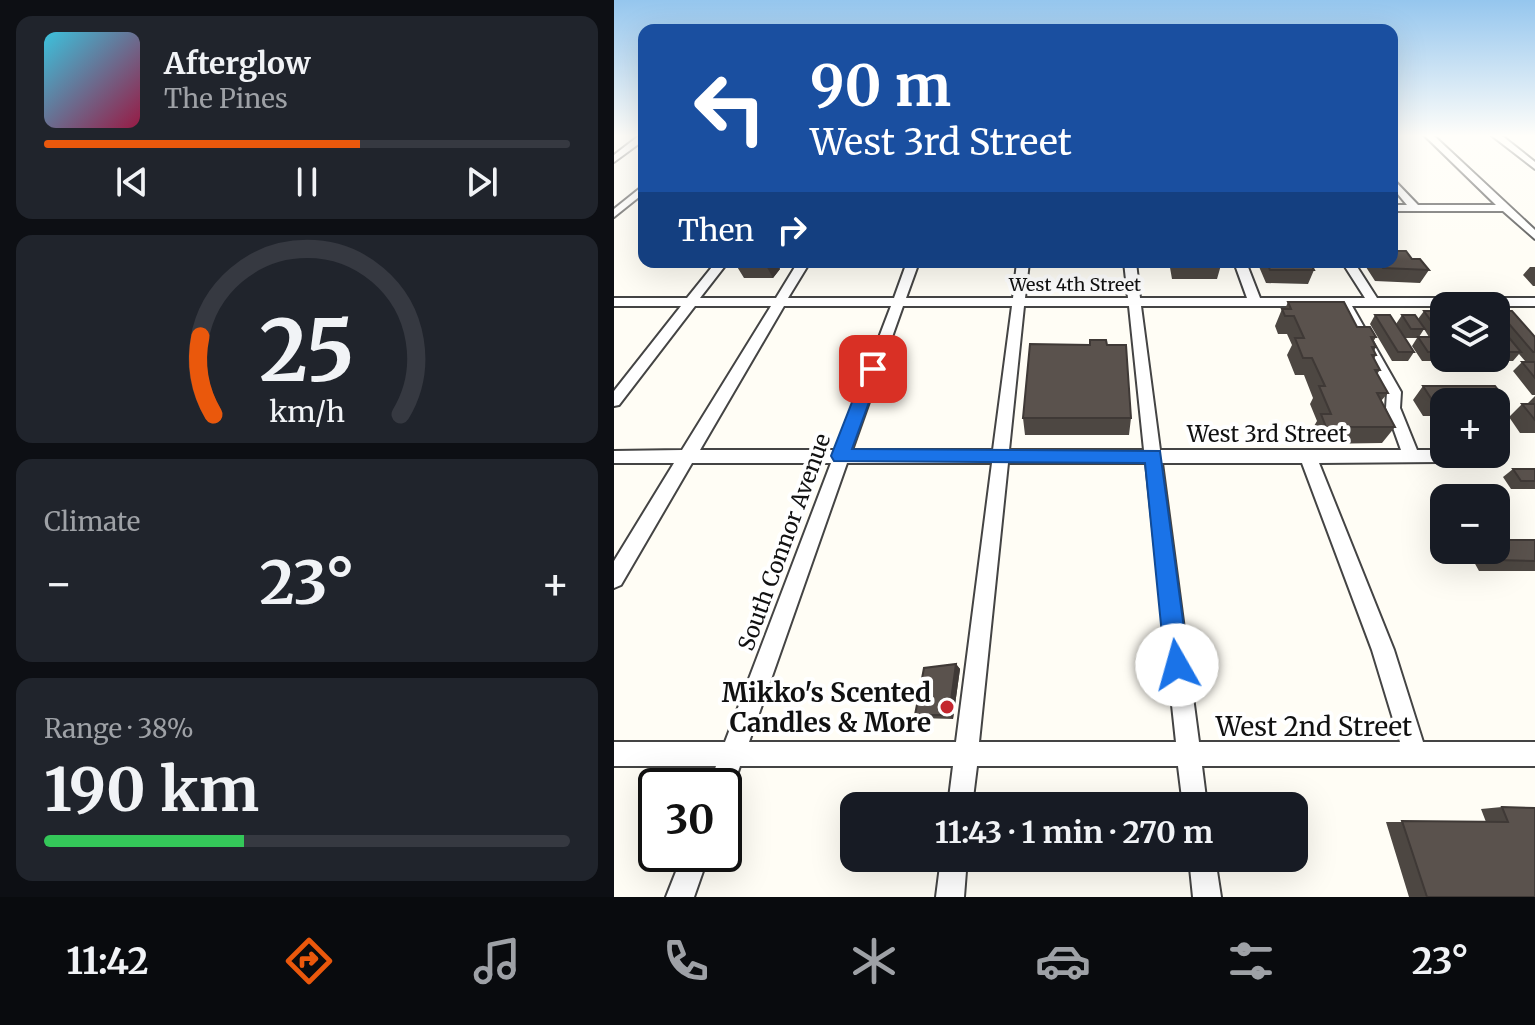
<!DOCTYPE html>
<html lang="en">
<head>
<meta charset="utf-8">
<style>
  :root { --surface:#171b24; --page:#20242c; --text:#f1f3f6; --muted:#9ea1a6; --line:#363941; --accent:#ea580c }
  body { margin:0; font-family:Merriweather,serif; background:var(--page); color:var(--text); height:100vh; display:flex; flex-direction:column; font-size:30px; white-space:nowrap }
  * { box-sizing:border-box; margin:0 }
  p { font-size:26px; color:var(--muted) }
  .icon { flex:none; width:44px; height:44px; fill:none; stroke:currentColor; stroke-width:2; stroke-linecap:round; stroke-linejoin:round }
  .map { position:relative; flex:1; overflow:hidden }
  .drawer { display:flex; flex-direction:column; gap:16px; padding:16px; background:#0d0f14; width:614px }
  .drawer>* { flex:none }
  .hud { position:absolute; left:24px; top:24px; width:760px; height:244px; border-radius:16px; box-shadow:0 8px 32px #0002; background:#1a4fa0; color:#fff; overflow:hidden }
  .controls { position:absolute; left:816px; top:292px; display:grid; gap:16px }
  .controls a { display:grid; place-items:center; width:80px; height:80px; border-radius:16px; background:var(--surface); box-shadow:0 8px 32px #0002; font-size:40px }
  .speed { position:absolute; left:24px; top:768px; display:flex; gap:16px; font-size:40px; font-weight:700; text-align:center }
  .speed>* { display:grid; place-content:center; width:104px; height:104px; border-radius:50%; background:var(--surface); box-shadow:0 8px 32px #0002; line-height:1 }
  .speed .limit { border:4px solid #111; border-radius:12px; background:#fff; color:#111 }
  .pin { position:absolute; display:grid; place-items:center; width:68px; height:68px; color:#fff; margin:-34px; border-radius:16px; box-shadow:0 4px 12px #0006 }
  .me { position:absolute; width:88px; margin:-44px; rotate:353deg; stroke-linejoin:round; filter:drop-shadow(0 0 6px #0008) }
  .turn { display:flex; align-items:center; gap:28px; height:168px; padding:0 40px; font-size:36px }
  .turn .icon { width:104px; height:104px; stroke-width:2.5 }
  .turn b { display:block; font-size:56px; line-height:68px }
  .then { display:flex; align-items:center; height:76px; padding:0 40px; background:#0003; gap:16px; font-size:30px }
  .big { font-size:60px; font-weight:700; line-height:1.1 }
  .drawer .card { flex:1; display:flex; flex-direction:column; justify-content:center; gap:12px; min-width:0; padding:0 28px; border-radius:16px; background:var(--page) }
  .drawer .dial { align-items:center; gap:0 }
  .dial svg { height:208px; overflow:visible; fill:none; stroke:var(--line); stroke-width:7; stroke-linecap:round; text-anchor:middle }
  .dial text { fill:var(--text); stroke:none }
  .song { display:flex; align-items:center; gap:24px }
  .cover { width:96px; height:96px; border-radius:12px; background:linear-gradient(135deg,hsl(190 70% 55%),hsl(340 70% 35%)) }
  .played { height:8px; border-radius:4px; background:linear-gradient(90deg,var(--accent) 60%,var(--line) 60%) }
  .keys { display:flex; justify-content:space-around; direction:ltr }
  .heat { display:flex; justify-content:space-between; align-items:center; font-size:44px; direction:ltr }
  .charge { height:12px; border-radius:6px; background:linear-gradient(90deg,#34c759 38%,var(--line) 0) }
  .trip { position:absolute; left:226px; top:792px; width:468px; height:80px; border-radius:16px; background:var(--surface); box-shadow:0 8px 32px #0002; font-weight:700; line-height:80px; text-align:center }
  .menu { display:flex; height:128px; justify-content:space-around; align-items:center; background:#090b0e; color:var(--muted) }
  .menu .icon { width:56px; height:56px }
  .menu .on { color:var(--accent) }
  .menu b { font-size:36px; color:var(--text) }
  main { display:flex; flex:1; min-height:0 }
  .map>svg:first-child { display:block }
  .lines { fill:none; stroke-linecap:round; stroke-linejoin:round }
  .minor-casing { stroke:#444; stroke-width:4 }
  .minor { fill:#fff; fill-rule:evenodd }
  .wall { fill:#4d4742; fill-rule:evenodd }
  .shaded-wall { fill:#3f3936 }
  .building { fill:#5a524d; stroke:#3f3936; stroke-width:2 }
  .route { fill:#1a73e8; stroke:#114b97; stroke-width:2 }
  .poi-dot { fill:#c4262e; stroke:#fff; stroke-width:3 }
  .labels { text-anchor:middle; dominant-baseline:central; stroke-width:8; stroke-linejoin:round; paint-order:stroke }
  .far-street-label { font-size:18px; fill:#111; stroke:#fff }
  .street-label { font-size:22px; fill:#111; stroke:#fff }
  .near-poi-label { font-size:26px; font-weight:bold; fill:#111; stroke:#fff; text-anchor:end }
  .near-street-label { font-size:26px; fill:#111; stroke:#fff }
</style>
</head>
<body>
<main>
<section class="drawer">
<div class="card">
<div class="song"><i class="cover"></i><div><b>Afterglow</b><p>The Pines</p></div></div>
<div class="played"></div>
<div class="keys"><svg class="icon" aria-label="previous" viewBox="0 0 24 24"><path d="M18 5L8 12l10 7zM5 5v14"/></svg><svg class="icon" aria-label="pause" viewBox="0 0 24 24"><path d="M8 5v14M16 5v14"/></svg><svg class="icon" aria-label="next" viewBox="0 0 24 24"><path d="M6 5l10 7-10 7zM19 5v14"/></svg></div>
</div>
<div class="card dial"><svg viewBox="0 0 100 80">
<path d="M14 69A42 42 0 1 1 86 69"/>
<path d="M14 69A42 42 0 0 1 9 39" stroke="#ea580c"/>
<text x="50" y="56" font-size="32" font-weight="700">25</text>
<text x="50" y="72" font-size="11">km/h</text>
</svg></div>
<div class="card"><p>Climate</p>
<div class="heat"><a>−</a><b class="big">23°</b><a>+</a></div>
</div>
<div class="card"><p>Range · 38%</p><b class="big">190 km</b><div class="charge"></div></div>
</section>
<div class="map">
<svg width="921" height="897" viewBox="0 0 921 897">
  <rect width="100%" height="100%" fill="#fffdf5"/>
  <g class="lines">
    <g class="minor-casing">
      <path id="minor" d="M26 135H30V140L0 162V155Z
        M810 135H819L921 230V239L889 211H778V205H793L778 187V178L804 205H882Z
        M877 135H887L921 162V169Z
        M30 185V193L0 217V209Z
        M102 262H114L86 298H162L184 262H196L174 298H280L293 262H305L292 298H399L403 262H415L411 298H514L510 262H522L526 298H633L620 262H632L646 298H751L728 262H740L763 298H921V306H738L787 392 786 408 803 450H826L834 456 832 461 826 462 705 463 780 650 809 742H921V766H588L593 806H569L564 766H363L358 806H334L339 766H126L116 795 110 797V786H95L102 766H0V742H111L217 463H78L7 585 0 588V561L60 463H0V451L68 450 157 306H81L5 405 0 406V391L67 306H0V298H73ZM170 306H277L222 450H86ZM289 306H398L379 450H238ZM410 306H515L530 450H395ZM527 306H726L773 392 772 408 787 450H546ZM233 463H378L342 742H135ZM394 463H532L562 742H365ZM548 463H688L758 650 786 742H585Z
        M69 854H95L80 897H52Z
        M327 858H353L350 897H322Z
        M575 858H601L607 897H579Z"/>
    </g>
    <use href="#minor" class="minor"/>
  </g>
  <path class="wall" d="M798 259 815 270 806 283 761 281 750 264 751 262H778Z
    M162 262 166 269 159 278H130L122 265Z
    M555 262H605L607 265 603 279H558Z
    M643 262H696L700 270 694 284 652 283Z
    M916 267H921V286H919L909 275Z
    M674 302 743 327 762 337 759 342 762 347 760 351 762 355 760 359 766 370 763 374 774 393 767 401 781 427 768 443 702 444 697 431 703 421 696 404 699 398 690 375H681L673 355 678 345 673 334H664L661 326 668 309H671Z
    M810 311 830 318V339H820L828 352 822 361H808L798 346 803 338H791L800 352 794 361H778L756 324 761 315 782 324 788 315 804 319ZM810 329 815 337H805Z
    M884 311 921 337V361H911L905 354 899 361H884L881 358 882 313Z
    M493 345 517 418 515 435H411L409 418Z
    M908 362H921V395H918L899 371Z
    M809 386 894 403 882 415V402H830V416H809L799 400Z
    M921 396V433H906L895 417 908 404 914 403Z
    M899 469H921V489H897L889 477Z
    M921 540V571H865L854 551 882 550Z
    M342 664 346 669 339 719 306 718 301 715Z
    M888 807 921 808V897H795L772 822H872L867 809Z"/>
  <path class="shaded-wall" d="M150 262H162L166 269 159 278Z
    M342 664 346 669 339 719 335 715Z"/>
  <path class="building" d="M778 251H792L798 259H806L815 270 769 268 764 262H778Z
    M124 262H154L152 265H122Z
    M559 262H605L607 265 560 266Z
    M653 262H696L700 270H656Z
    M674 302H730L743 327H756L762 337H757L762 347H758L762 355H758L766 370H761L774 393H763L781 427H712L707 414H717L705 386H711L698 358H689L681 338H690L680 316H671L668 309H677Z
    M810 311H823L830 320V330L824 331Z
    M884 311H898L921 337V352H919Z
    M761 315H776L800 352H784Z
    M788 315H801L811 329H797Z
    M882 322 907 352H892L882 340Z
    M804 337H818L828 352H814Z
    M476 340H492L493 345H512L517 418H409L416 344 476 345Z
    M908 362H921V378Z
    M809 386H881L894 403 830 402V403H820Z
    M908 404H921V420Z
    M899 469H921V481H907Z
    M882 540H921V561L881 560 875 550H882Z
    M342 664 335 715H301L310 668Z
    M888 807 921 808V897H813L788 821 894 822Z"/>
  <linearGradient id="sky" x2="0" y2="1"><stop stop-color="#95c6ee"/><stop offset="0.52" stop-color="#fffefa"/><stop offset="1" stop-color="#fffefa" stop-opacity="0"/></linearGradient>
  <rect width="921" height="261" fill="url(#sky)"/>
  <path class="route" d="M259 364 267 369 238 449 546 451 575 665 572 673 563 677 554 673 551 665 531 463 220 461 217 456 251 369Z"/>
  <circle class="poi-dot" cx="333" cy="707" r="8"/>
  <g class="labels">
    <g class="far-street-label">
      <text x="461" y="284">West 4th Street</text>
    </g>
    <g class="street-label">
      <text x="653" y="434">West 3rd Street</text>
      <text transform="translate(170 542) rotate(-70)">South Connor Avenue</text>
    </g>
    <g class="near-poi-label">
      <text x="317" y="692">Mikko's Scented<tspan x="317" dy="30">Candles &amp; More</tspan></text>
    </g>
    <g class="near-street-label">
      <text x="700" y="726">West 2nd Street</text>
    </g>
  </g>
</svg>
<div class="controls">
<a><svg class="icon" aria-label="layers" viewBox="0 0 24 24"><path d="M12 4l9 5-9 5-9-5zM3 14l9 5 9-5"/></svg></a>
<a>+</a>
<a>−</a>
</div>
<div class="speed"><div class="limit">30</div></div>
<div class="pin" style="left:259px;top:369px;background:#d93025"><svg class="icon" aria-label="arrive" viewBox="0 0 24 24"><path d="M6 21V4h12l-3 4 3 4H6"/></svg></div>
<svg class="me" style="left:563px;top:665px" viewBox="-20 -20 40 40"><circle r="19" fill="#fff"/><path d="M0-13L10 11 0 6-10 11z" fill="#1a73e8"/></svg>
<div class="trip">11:43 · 1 min · 270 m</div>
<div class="hud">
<div class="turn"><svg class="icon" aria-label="left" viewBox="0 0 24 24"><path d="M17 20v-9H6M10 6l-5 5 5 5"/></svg><div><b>90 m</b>West 3rd Street</div></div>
<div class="then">Then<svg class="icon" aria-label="right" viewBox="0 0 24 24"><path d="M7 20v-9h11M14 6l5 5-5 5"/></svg></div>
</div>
</div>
</main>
<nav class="menu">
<b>11:42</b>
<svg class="icon on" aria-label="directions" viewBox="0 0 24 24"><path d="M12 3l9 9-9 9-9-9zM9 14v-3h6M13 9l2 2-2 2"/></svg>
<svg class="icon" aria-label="music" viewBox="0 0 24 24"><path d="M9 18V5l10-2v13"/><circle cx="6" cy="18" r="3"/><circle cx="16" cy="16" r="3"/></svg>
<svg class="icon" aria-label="phone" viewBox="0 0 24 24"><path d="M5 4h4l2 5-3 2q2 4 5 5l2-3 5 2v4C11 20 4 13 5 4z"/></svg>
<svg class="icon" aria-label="climate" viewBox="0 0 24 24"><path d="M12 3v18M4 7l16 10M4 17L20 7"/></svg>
<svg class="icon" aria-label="car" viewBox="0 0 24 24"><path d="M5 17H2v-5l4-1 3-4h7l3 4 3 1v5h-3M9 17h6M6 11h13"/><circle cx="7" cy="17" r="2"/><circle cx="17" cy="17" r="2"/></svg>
<svg class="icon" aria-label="filters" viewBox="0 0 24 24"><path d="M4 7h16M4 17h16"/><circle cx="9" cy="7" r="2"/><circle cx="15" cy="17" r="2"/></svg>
<b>23°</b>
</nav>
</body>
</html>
